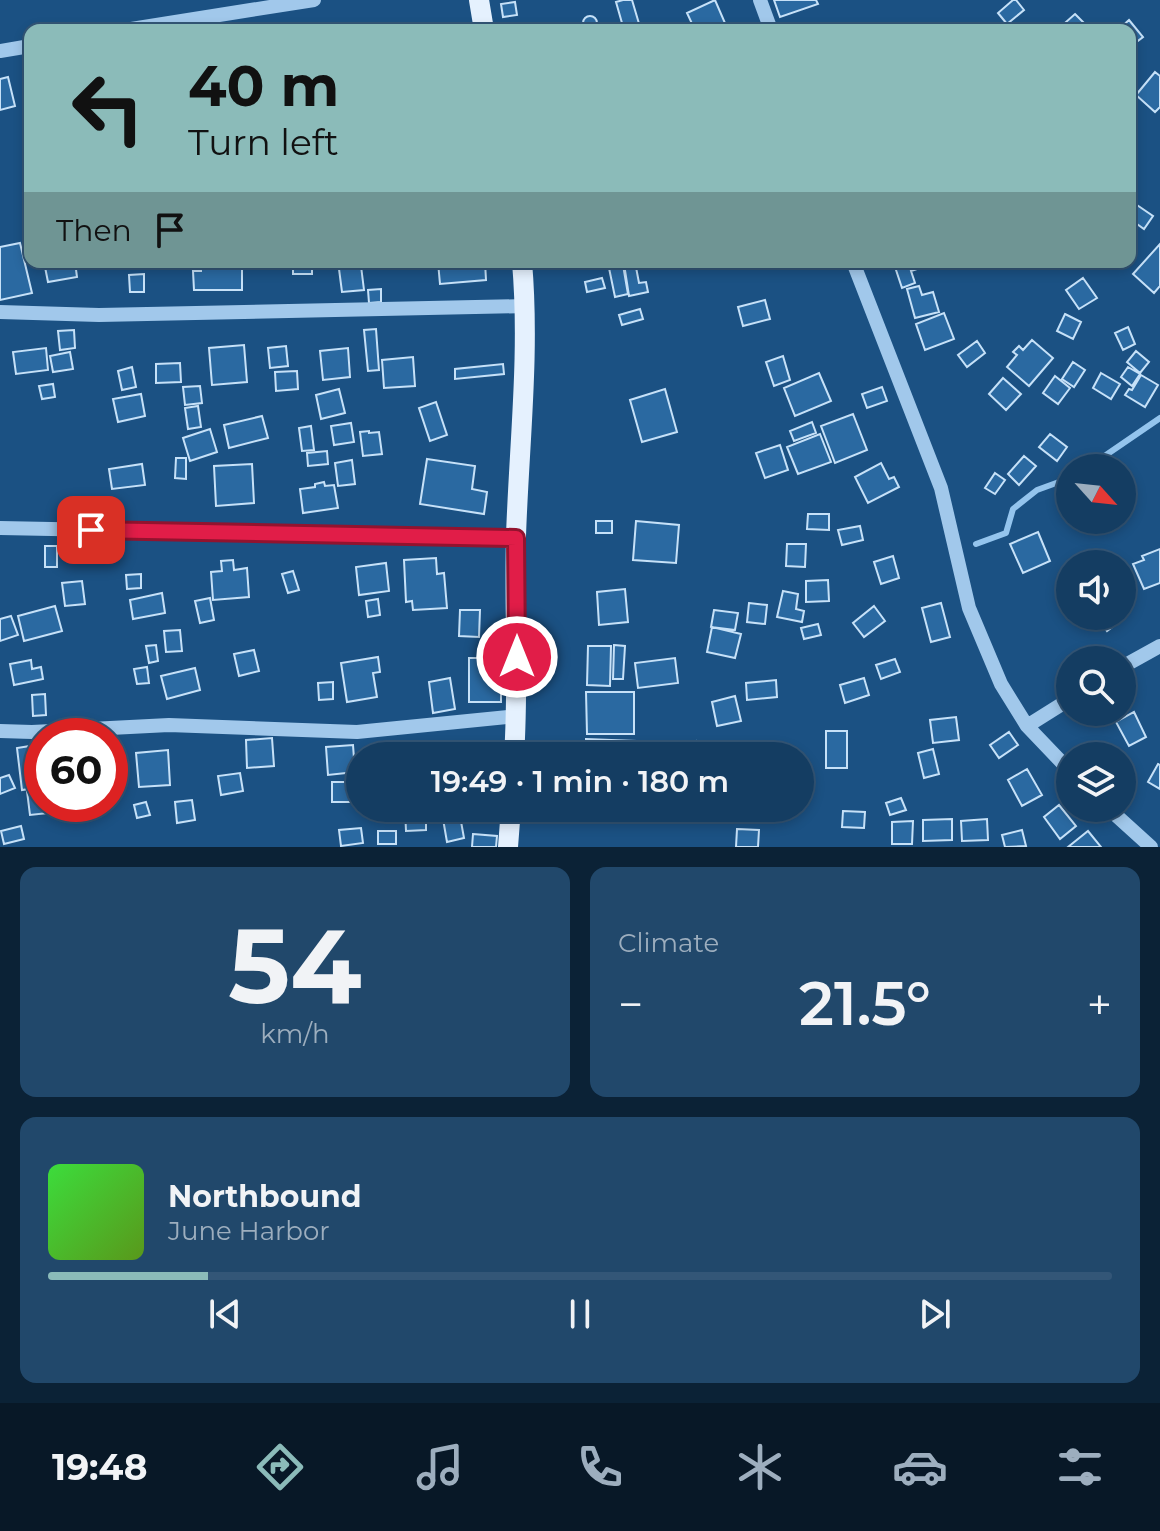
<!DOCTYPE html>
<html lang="en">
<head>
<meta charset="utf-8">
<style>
  :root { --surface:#143d62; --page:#21486b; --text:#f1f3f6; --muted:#9daebe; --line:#335677; --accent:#8bbbb9 }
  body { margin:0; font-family:Montserrat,sans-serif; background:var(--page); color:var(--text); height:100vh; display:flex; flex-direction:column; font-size:30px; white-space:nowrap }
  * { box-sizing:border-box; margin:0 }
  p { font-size:26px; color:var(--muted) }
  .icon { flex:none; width:44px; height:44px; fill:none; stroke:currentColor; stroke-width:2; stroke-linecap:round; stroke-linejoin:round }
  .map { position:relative; height:847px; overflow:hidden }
  .side { display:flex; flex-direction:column; gap:20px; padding:20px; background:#0b2236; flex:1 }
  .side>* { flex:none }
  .hud { position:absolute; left:24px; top:24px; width:1112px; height:244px; border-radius:16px; box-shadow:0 4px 12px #0003,0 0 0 2px var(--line); background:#8bbbb9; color:#111; overflow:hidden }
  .needle { width:52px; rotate:117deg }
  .controls { position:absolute; left:1056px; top:454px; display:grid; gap:16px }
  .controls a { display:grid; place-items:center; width:80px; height:80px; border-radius:50%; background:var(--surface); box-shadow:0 4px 12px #0003,0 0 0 2px var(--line); font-size:40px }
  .speed { position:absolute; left:24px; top:718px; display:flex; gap:16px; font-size:40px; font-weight:700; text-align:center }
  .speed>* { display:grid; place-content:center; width:104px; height:104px; border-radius:50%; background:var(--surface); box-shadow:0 4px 12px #0003,0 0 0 2px var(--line); line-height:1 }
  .speed .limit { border:12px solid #d22; background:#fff; color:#111 }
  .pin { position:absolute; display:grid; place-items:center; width:68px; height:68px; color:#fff; margin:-34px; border-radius:16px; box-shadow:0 4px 12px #0006 }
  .me { position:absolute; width:88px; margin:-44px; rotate:0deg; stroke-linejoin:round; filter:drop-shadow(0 0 6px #0008) }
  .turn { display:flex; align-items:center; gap:28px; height:168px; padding:0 32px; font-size:36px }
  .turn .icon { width:104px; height:104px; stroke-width:2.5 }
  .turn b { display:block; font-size:56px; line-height:68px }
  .then { display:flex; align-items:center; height:76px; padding:0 32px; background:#0003; gap:16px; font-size:30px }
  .big { font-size:60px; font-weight:600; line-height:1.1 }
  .side .card { flex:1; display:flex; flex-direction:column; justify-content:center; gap:12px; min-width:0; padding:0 28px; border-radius:16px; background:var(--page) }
  .side .dial { align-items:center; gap:0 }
  .dial b { font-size:104px; line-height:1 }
  .song { display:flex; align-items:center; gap:24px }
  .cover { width:96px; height:96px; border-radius:12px; background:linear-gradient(135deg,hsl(120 70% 55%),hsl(90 70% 35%)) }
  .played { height:8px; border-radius:4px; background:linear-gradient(90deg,var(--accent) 15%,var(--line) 15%) }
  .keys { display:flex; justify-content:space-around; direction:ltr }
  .heat { display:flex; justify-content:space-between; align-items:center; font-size:44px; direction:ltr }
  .side .tiles { flex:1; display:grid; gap:20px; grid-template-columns:1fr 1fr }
  .card:last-child { grid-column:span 2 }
  .trip { position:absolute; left:346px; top:742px; width:468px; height:80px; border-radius:40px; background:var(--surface); box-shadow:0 4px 12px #0003,0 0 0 2px var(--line); font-weight:600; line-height:80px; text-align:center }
  .tab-bar { display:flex; height:128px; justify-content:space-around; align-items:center; background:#081827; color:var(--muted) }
  .tab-bar .icon { width:56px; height:56px }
  .tab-bar .current { color:var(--accent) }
  .tab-bar b { font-size:36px; color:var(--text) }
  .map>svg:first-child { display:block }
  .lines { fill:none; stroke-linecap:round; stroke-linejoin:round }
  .stream { stroke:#94c4ed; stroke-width:6 }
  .building { fill:#2a69a1; stroke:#c6e1f8; stroke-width:2 }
  .minor { stroke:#a1c8eb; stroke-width:14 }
  .major { stroke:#e5f1fe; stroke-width:20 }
  .route-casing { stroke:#92132f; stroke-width:20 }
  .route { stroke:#e11d48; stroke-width:14 }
</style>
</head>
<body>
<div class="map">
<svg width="1160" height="847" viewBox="0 0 1160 847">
  <rect width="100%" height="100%" fill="#1b5183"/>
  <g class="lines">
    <path class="stream" d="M1087 468 1160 418
      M976 544 1006 533 1013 509 1037 490 1070 478"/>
  </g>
  <path class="building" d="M623 0H632L640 27 624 30 616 2Z
    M715 0 728 30H695L687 13Z
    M774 0H816L818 4 780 17Z
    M1013 0H1016L1024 10 1007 24 998 13Z
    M515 2 517 15 503 17 501 4Z
    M1075 14 1084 23 1077 30H1057Z
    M583 23a7 7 0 1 1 14 0a7 7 0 1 1-14 0Z
    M1129 20 1143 37 1130 47V30H1118Z
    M1155 72 1160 76V107L1155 112 1136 95Z
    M8 77 15 106 0 110V79Z
    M1134 203 1153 216 1144 229 1130 219V209Z
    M20 243 32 293 0 300V247Z
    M1160 244V286L1154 293 1133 274Z
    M44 262H75L77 277 48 282Z
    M201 262H242V290H194L193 271H201Z
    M293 262H312V274H293Z
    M438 262H485L486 280 440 284Z
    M635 262 639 283 646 282 648 292 629 296 624 264Z
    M902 262H938L911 271 915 283 902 288 895 267Z
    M623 265 628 294 615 297 609 268Z
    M361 266 364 290 342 292 339 269Z
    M144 274V292H130L129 275Z
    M602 278 605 288 587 292 585 282Z
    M1083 278 1097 298 1079 309 1066 290Z
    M919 286 922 295 933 292 939 312 915 318 907 289Z
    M381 289V302L369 303 368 290Z
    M765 300 770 319 743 326 738 307Z
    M640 309 643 319 622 325 619 315Z
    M944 313 954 339 925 350 916 324Z
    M1065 314 1081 322 1073 339 1057 331Z
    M1128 327 1135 344 1123 350 1115 333Z
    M376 329 379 370 368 371 364 330Z
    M74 330 75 348 60 350 58 331Z
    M1032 340 1053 358 1029 386 1007 367 1017 355 1013 352 1019 346 1023 350Z
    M977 341 985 353 967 367 958 355Z
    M244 345 247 382 212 385 209 348Z
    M286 346 288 366 270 368 268 348Z
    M46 348 48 370 16 374 13 352Z
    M348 348 350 377 323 380 320 351Z
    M1136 351 1149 362 1140 373 1127 362Z
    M70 352 73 369 53 372 50 356Z
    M783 356 790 380 774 386 766 362Z
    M413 357 415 386 384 388 382 360Z
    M1073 362 1085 370 1074 387 1062 379Z
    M180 363 181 382 156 383V364Z
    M503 364 504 374 455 379V369Z
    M132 367 136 387 122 390 118 371Z
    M1128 367 1140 374 1132 386 1121 377Z
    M297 371 298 389 276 391 275 372Z
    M819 373 831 401 795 416 784 388Z
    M1101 373 1120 384 1111 399 1093 388Z
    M1141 375 1158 385 1145 407 1125 395 1129 389 1132 390Z
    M1055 376 1070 388 1058 404 1043 393Z
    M1003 378 1021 394 1006 410 989 394Z
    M53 384 55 397 42 399 39 386Z
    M200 386 202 403 185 405 183 387Z
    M882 387 887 401 867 408 862 394Z
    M339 389 345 413 321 419 316 395Z
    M665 389 677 432 642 442 630 400Z
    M141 394 145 416 118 422 113 399Z
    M436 402 447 435 430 441 419 408Z
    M198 406 201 427 188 429 185 408Z
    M853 414 867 450 835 463 821 426Z
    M262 416 268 438 229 448 224 425Z
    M812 422 816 433 794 441 790 431Z
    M351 423 354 442 334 445 331 426Z
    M311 426 314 450 302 451 299 428Z
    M210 429 217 452 190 461 183 438Z
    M369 431V433L379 432 382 454 363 456 360 432Z
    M820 434 831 462 798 474 787 447Z
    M1050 434 1067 447 1057 461 1039 447Z
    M780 445 788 470 765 478 756 453Z
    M327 451 328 464 308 466 307 453Z
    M1024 456 1036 466 1019 485 1008 474Z
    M176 458H186V479L175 478Z
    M427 459 475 466 472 489 487 492 484 514 420 504Z
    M352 460 355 484 338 486 335 463Z
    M881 463 889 479 894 477 899 487 868 503 855 477Z
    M142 464 145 485 112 489 109 469Z
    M252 464 254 503 216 506 214 466Z
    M995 473 1005 480 995 494 985 488Z
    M324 482 325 486 334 485 338 508 303 513 300 489 315 487V484Z
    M808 514H829V530L807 529Z
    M596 521H612V533H596Z
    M636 521 679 525 676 563 633 560Z
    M860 526 863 540 842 545 838 530Z
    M1038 532 1050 561 1023 573 1010 544Z
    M787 544H806L805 567 786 566Z
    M45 546H57V567H45Z
    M1160 549V583L1144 589 1133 564 1144 560 1142 556Z
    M893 556 899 578 881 584 874 562Z
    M436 558 437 574 444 573 447 608 413 610 412 601 406 602 404 560Z
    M233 560 234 570 247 568 249 597 213 600 211 572 222 571 221 561Z
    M386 563 389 591 359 595 356 567Z
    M293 571 299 590 288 593 282 574Z
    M141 574V588L127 589 126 575Z
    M828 580 829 601 806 602V581Z
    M82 581 85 604 65 606 62 583Z
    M625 589 628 622 599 625 597 592Z
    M783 591 798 594 796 609 804 611 802 622 777 617Z
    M162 593 165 613 133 619 130 600Z
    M210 598 214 620 200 623 195 601Z
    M378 599 380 615 368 617 366 601Z
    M749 603 767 605 765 624 747 622Z
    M941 603 950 637 931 642 922 608Z
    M55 606 62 631 24 641 18 616Z
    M874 606 885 621 864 637 853 623Z
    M460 610H480L479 637 459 636Z
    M714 610 738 613 735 630 711 627Z
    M11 616 18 635 0 641V619Z
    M1095 616H1120L1123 619 1107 631Z
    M818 624 821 635 804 639 801 628Z
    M712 627 741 634 735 658 707 652Z
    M180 630 182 651 166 652 164 631Z
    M156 645 158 661 149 663 146 646Z
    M614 645 625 646 623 679H613Z
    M588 646H611L610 686 587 685Z
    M254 650 259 671 239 676 234 654Z
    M378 657 380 672 373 673 377 697 347 702 341 663Z
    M469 658H501V702H469Z
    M675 658 678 683 638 688 635 663Z
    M895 659 900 672 881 679 876 665Z
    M31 660 32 669 41 667 43 679 14 685 10 664Z
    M147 667 149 683 137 684 134 669Z
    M195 668 200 690 167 699 161 676Z
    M450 678 455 709 433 713 429 682Z
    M864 678 869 695 845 703 840 685Z
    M776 680 777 697 747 700 746 683Z
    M333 682V699L319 700 318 683Z
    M586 692H634V734H587Z
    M45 694 46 715 33 716 32 695Z
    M735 696 741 721 717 726 712 702Z
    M1134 712 1146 737 1129 746 1116 722Z
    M956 717 959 740 933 743 930 720Z
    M826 731H847V768H826Z
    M1009 732 1018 745 999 758 990 745Z
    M272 738 274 766 247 768 246 740Z
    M586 739 636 741 635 756H586Z
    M696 741 700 756H681L679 746Z
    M353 745 355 772 328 775 326 747Z
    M30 746 31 756 42 755V787L22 790 17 748Z
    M676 746 679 756H654L653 752Z
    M933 749 939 774 924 778 918 753Z
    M168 750 170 785 139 787 136 753Z
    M1158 764 1160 765V789L1148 782Z
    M1027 769 1042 795 1022 806 1008 780Z
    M240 773 243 791 221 795 218 776Z
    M9 775 15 788 0 794V778Z
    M332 782H351V802H332Z
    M42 789V804H56L57 812 30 815 27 791Z
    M901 798 906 810 890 815 886 803Z
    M192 800 195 820 177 823 175 802Z
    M146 802 150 815 137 818 134 805Z
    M1059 805 1076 826 1060 839 1044 817Z
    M405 808H426V830L406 831Z
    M843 811 865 812 864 828 842 827Z
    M460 816 464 838 447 842 443 819Z
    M952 819V840L923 841V820Z
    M987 819 988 840 962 841 961 821Z
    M913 821 912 844H892V822Z
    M21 826 24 839 4 844 1 831Z
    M361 828 363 843 341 846 339 830Z
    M737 829 759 830 758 847H736Z
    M1022 830 1026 846 1005 847 1002 835Z
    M378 831H396V844H378Z
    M1088 831 1101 847H1068Z
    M473 834 497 836 496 847H472Z"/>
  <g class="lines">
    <path class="minor" d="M760 0 771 30
      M125 30 314 0
      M0 51 30 46
      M853 262 941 488 969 608 1001 684 1027 726 1070 771
      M0 312 99 315 526 306
      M0 528 516 538
      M1122 667 1160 646
      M1027 726 1070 699
      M0 731 32 732 169 725 357 732 517 716
      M1108 808 1151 847"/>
    <path class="major" d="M479 0 484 30
      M514 756C519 683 514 610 516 536 519 445 530 353 522 262
      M508 847 511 808"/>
  </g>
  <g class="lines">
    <g class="route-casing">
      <path id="route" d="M91 530 516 538 517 657"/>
    </g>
    <use href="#route" class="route"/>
  </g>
</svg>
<div class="controls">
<a><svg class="needle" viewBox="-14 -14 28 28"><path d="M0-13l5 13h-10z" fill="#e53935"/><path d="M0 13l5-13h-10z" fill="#9daebe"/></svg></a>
<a><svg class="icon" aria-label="sound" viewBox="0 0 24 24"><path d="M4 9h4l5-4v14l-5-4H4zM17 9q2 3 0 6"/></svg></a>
<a><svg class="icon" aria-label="search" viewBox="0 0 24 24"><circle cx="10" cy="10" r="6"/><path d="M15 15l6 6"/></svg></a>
<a><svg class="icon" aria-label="layers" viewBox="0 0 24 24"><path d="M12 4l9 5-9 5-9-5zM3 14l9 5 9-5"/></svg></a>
</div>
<div class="speed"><div class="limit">60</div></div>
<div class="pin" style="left:91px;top:530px;background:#d93025"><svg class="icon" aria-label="arrive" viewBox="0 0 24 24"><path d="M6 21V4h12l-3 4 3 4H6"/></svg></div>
<svg class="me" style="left:517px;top:657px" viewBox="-20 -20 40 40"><circle r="17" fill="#e11d48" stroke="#fff" stroke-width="3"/><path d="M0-11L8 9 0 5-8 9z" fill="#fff"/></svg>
<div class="trip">19:49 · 1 min · 180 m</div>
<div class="hud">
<div class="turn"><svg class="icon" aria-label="left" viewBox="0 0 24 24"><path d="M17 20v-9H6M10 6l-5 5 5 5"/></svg><div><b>40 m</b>Turn left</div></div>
<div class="then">Then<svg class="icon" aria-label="arrive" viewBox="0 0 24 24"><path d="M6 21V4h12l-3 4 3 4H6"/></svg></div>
</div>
</div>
<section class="side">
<div class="tiles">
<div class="card dial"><b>54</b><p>km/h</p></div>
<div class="card"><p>Climate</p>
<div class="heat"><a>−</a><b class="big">21.5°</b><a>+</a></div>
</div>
<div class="card">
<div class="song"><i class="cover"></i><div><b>Northbound</b><p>June Harbor</p></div></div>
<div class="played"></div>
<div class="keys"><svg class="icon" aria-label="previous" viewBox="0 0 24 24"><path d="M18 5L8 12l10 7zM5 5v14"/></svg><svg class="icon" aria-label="pause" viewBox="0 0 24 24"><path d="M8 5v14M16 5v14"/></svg><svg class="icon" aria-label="next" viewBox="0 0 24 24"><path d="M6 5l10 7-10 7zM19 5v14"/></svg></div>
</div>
</div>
</section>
<nav class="tab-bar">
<b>19:48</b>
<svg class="icon current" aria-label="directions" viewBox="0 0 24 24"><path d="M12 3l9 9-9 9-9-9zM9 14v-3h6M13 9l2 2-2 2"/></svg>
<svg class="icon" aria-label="music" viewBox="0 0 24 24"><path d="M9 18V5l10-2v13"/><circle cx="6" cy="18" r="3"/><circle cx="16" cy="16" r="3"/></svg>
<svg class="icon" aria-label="phone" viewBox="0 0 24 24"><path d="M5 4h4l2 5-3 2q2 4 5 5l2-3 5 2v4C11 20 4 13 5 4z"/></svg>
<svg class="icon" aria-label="climate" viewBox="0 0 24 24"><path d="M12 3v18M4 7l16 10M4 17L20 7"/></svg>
<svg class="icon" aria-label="car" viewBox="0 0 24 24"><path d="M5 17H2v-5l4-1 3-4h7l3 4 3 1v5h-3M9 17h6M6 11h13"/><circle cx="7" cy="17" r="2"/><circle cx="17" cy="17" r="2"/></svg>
<svg class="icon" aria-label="filters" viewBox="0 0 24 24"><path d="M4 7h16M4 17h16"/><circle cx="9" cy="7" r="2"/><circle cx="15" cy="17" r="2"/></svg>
</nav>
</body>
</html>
